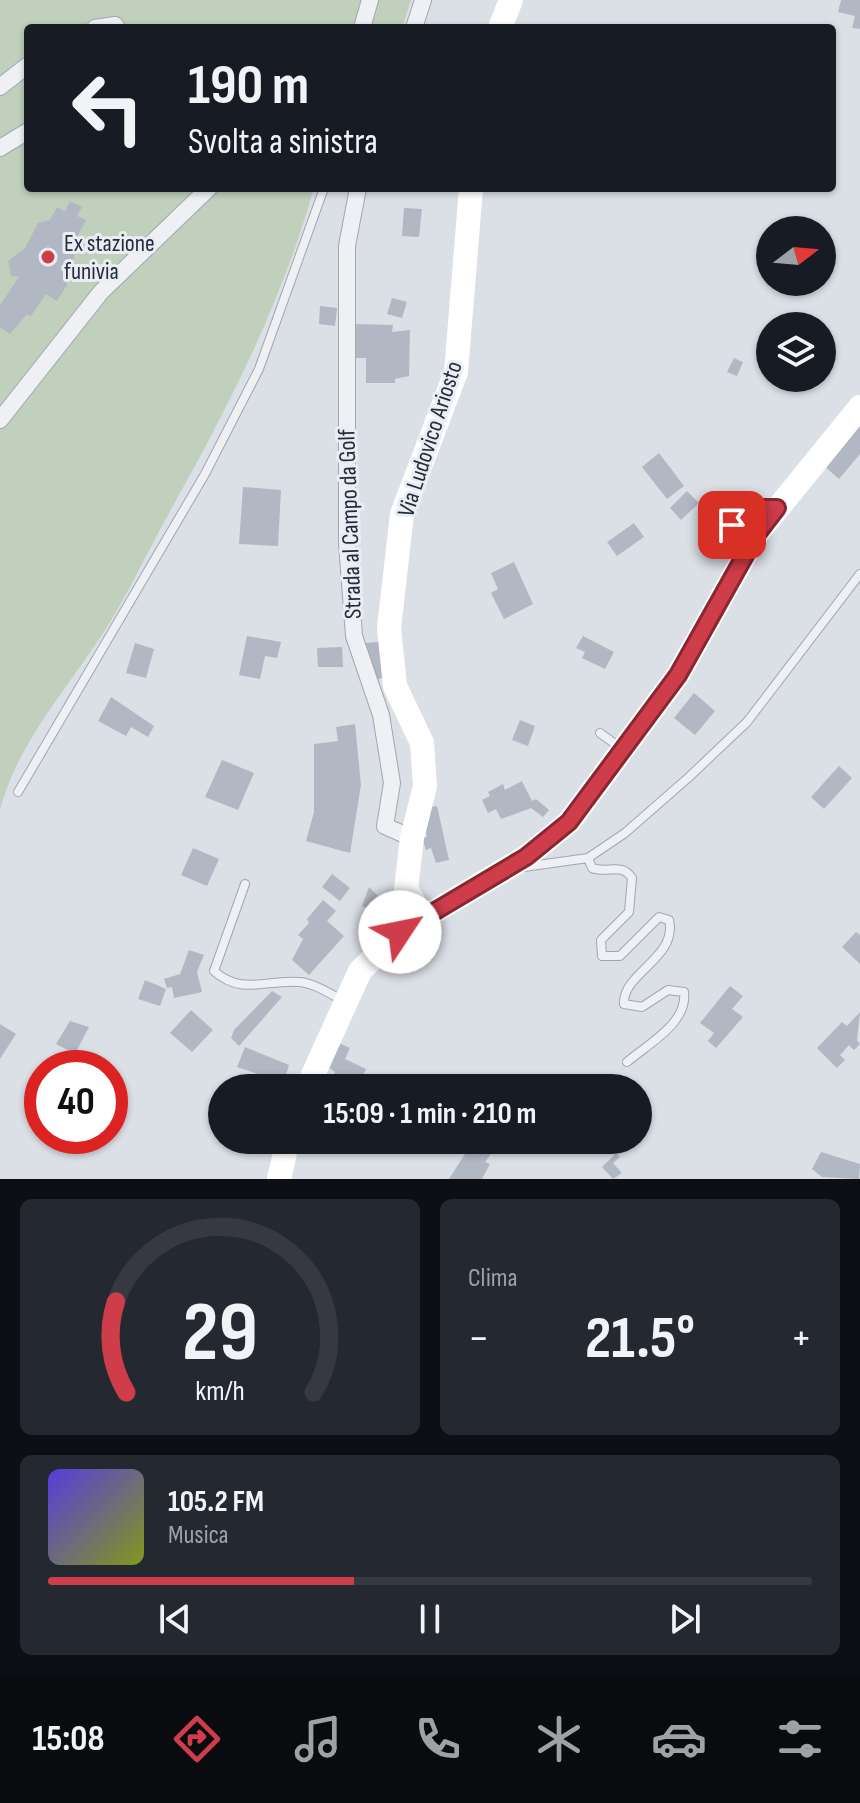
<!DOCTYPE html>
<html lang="it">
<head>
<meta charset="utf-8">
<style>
  :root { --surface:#171b24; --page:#242831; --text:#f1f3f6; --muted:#9ea1a6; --line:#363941; --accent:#cf3c4a }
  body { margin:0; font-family:"Sofia Sans Condensed",sans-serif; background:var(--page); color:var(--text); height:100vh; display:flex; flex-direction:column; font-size:30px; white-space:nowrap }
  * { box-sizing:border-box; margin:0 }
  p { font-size:26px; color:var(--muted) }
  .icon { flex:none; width:44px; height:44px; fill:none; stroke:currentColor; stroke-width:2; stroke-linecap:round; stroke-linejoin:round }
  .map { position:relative; height:1179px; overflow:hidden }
  .details { display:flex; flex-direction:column; gap:20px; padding:20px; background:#0d0f14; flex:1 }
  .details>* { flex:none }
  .guide { position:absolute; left:24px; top:24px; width:812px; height:168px; border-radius:8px; box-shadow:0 2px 6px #0004; background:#171b24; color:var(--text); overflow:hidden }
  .needle { width:52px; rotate:74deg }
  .buttons { position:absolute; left:756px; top:216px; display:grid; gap:16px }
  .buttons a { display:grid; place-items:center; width:80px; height:80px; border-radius:50%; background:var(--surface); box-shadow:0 2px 6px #0004; font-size:40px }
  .speed { position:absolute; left:24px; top:1050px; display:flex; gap:16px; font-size:40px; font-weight:700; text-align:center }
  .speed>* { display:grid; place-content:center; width:104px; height:104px; border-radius:50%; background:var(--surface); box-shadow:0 2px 6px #0004; line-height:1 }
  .speed .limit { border:12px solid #d22; background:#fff; color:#111 }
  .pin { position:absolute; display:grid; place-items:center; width:68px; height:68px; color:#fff; margin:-34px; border-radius:16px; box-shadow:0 4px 12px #0006 }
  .me { position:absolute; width:88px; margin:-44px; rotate:56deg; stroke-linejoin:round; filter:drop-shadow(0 0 6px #0008) }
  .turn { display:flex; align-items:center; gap:28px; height:168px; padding:0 32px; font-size:36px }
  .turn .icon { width:104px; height:104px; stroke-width:2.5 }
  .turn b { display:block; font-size:56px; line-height:68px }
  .big { font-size:60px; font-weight:700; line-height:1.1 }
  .details .widget { flex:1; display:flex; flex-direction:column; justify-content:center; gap:12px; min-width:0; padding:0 28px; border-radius:12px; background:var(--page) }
  .details .dial { align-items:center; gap:0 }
  .dial svg { height:208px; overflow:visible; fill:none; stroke:var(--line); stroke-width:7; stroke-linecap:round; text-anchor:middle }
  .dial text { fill:var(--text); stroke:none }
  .song { display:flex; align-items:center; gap:24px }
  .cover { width:96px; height:96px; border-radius:12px; background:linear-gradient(135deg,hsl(250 70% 55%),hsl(70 70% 35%)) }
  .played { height:8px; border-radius:4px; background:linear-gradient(90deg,var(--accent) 40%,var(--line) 40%) }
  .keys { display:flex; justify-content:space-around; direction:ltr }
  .heat { display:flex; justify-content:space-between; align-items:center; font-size:44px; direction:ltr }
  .details .tiles { flex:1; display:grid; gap:20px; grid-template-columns:1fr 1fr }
  .widget:last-child { grid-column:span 2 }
  .trip { position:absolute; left:208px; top:1074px; width:444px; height:80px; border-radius:40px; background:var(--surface); box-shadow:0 2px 6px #0004; font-weight:700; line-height:80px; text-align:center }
  .tabs { display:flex; height:128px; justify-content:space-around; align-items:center; background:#090b0e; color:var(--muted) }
  .tabs .icon { width:56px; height:56px }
  .tabs .active { color:var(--accent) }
  .tabs b { font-size:36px; color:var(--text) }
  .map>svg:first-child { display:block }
  .green { fill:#c0d0bc }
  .building { fill:#b2b8c3 }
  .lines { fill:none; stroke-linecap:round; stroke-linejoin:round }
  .lane-casing { stroke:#a1a6b0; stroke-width:10 }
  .street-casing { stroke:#a1a6b0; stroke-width:18 }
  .lane { stroke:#eef0f4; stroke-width:8 }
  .street { stroke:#eef0f4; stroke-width:16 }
  .secondary { stroke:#fff; stroke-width:24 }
  .route-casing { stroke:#872730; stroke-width:20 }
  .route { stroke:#cf3c4a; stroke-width:14 }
  .poi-dot { fill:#cf3c4a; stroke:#eaeef4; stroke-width:3 }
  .labels { text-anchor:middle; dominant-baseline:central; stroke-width:6; stroke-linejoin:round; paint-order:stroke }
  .poi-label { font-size:24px; fill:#252c3c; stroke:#eaeef4; text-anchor:start }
  .street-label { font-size:24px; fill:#252c3c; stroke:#eaeef4 }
</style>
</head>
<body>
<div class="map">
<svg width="860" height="1179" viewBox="0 0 860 1179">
  <rect width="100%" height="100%" fill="#dbdfe6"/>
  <path class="green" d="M0 0H411L402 28H28V188H314C282 301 231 402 174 504 153 541 135 580 113 617 76 680 19 737 0 810Z"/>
  <path class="building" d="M841 0H860V29L852 28 855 16 838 12Z
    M70 201 82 207 77 216 86 220 77 237 82 239 66 274 67 285 57 301 46 294 31 316 27 314 10 334 0 327V305L19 277 11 276 8 261 25 248 38 223 50 220 57 207 65 211Z
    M404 208 422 209 419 237 402 236Z
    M392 298 407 302 402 318 387 314Z
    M320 306 337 308 335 326 319 324Z
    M352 324 393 325 392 332 410 330 409 376 395 379V383H366V358H352Z
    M734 358 743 362 737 376 727 372Z
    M860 420V454L839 479 823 465Z
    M659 453 684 486 667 499 642 467Z
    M243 487 281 490 278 546 239 544Z
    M687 491 699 503 681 520 670 508Z
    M634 523 644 537 617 556 607 542Z
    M514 562 533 604 504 619 491 593 498 589 491 573Z
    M247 636 281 642 277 658 265 656 260 679 239 675Z
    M583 636 614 652 605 669 582 658 585 652 576 648Z
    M389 641 392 675 375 680 368 665 366 643Z
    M135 643 154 649 146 678 126 673Z
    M342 647 343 667H318L317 648Z
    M694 693 715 711 695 735 674 718Z
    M111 697 154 726 148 737 131 727 126 736 98 721Z
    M520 720 535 726 528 746 512 740Z
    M355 724 361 785 350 853 306 841 314 812V744L338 741 336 727Z
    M222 760 254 773 238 810 205 797Z
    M839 766 852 778 824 809 811 797Z
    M522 781 532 801 536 799 549 810 543 817 531 808 501 819 496 809 488 813 482 800 490 796 488 792 503 784 505 790Z
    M437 806 449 860 436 863 431 848 426 850 422 838 427 837 425 829 431 807Z
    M193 848 219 859 207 886 181 875Z
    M332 874 350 888 340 901 322 887Z
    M369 887 379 897 374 911 362 906Z
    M323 900 336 911 327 921 344 936 309 975 292 960 303 939 298 935 309 923 307 919Z
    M856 932 860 935V964L842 947Z
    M189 950 204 955 197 972 202 992 174 998 172 987 167 988 164 979 180 974Z
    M145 980 166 989 160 1006 138 999Z
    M730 986 743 996 732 1009 743 1017 716 1048 708 1041 714 1033 700 1023Z
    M272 991 282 997 239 1046 231 1038 234 1030Z
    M191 1010 213 1030 192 1052 170 1033Z
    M860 1012 857 1040 860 1044 854 1050 849 1045 842 1053 840 1055 845 1060 837 1068 817 1048 842 1022 847 1026Z
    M70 1021 89 1027 75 1054 56 1044Z
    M0 1024 16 1034 0 1059Z
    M333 1040 350 1048 345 1059 366 1069 357 1088 333 1076 335 1072 324 1064Z
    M245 1047 289 1065 285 1078 294 1081 292 1088H233L237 1077 255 1083 258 1074 237 1067Z
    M474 1140H501L485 1162 490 1164 482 1179H449Z
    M821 1152 860 1164 859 1179 822 1177 812 1169Z
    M616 1153 620 1157 613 1163 622 1173 613 1179 602 1167Z"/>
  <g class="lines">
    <g class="lane-casing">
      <path id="lane" d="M732 525 756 508H772
        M600 733 622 749
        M18 792 205 474 259 369 324 188
        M588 858 592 868C608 874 621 862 632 878L629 912 601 940 602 956H620L659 917 669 920C678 958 622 973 624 1004L642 1007 668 990 684 992C688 1023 648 1044 627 1062
        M524 867 588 858 625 833 689 777 747 722 860 574
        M245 884 214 971C242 996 266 979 300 982 315 984 329 993 342 1000"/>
    </g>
    <g class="street-casing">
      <path id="street" d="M95 28 115 25 117 28
        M362 28 370 0
        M414 28 423 0
        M0 87 28 65
        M0 148 28 131
        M358 188 347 246V543L354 636 381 715 392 783 385 826 412 838
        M0 420 101 292 209 188"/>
    </g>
    <use href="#lane" class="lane"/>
    <use href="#street" class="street"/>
    <path class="secondary" d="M500 28 511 0
      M422 916 406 889 412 838 425 786 422 743 395 686 389 628 402 514 456 372 471 188
      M307 1088 360 971 400 932 526 857 569 822 678 675 757 534 860 407
      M279 1179 288 1140"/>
  </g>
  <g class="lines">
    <g class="route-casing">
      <path id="route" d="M400 932 526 857 569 822 678 675 757 534 777 508H756L732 525"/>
    </g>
    <use href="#route" class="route"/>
  </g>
  <circle class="poi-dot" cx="48" cy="257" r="8"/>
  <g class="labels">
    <g class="poi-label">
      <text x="64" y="243">Ex stazione<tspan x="64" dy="28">funivia</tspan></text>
    </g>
    <g class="street-label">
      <text transform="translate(430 439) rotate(-72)">Via Ludovico Ariosto</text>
      <text transform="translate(350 524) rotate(-92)">Strada al Campo da Golf</text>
    </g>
  </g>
</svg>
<div class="buttons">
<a><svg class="needle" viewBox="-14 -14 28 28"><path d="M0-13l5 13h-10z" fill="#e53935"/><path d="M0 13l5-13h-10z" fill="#9ea1a6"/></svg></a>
<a><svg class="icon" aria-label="layers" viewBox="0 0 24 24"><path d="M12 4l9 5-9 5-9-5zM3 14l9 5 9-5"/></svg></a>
</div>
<div class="speed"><div class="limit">40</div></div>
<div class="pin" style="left:732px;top:525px;background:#d93025"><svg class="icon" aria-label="arrive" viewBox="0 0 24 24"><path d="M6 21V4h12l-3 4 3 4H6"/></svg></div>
<svg class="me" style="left:400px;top:932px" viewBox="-20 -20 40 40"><circle r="19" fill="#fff"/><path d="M0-13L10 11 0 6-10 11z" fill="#cf3c4a"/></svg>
<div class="trip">15:09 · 1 min · 210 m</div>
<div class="guide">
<div class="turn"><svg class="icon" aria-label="left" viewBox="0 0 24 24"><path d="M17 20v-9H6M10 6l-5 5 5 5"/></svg><div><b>190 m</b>Svolta a sinistra</div></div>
</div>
</div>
<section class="details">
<div class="tiles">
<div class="widget dial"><svg viewBox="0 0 100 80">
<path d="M14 69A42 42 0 1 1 86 69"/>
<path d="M14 69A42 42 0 0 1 10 34" stroke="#cf3c4a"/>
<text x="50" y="56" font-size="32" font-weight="700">29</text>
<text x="50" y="72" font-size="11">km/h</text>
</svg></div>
<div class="widget"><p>Clima</p>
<div class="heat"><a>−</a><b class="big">21.5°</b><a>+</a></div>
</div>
<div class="widget">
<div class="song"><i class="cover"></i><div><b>105.2 FM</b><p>Musica</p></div></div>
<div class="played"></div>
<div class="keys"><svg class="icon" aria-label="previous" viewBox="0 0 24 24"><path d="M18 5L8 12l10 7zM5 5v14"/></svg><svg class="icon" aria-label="pause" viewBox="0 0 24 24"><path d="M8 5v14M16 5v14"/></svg><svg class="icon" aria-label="next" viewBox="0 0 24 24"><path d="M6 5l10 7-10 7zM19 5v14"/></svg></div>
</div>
</div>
</section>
<nav class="tabs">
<b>15:08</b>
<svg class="icon active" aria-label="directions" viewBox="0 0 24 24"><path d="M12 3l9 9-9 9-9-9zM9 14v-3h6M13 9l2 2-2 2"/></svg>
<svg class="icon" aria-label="music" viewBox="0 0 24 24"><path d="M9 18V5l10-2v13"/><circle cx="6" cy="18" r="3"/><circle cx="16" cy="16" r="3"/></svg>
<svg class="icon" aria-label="phone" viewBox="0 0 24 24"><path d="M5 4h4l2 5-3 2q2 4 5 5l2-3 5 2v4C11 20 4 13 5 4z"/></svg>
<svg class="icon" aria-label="climate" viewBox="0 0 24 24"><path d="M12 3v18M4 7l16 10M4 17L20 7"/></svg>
<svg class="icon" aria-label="car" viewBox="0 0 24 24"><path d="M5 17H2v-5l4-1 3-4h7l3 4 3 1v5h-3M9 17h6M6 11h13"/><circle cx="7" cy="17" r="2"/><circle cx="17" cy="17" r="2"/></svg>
<svg class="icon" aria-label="filters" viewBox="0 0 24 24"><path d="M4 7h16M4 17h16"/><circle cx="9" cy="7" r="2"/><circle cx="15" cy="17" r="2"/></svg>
</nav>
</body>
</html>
